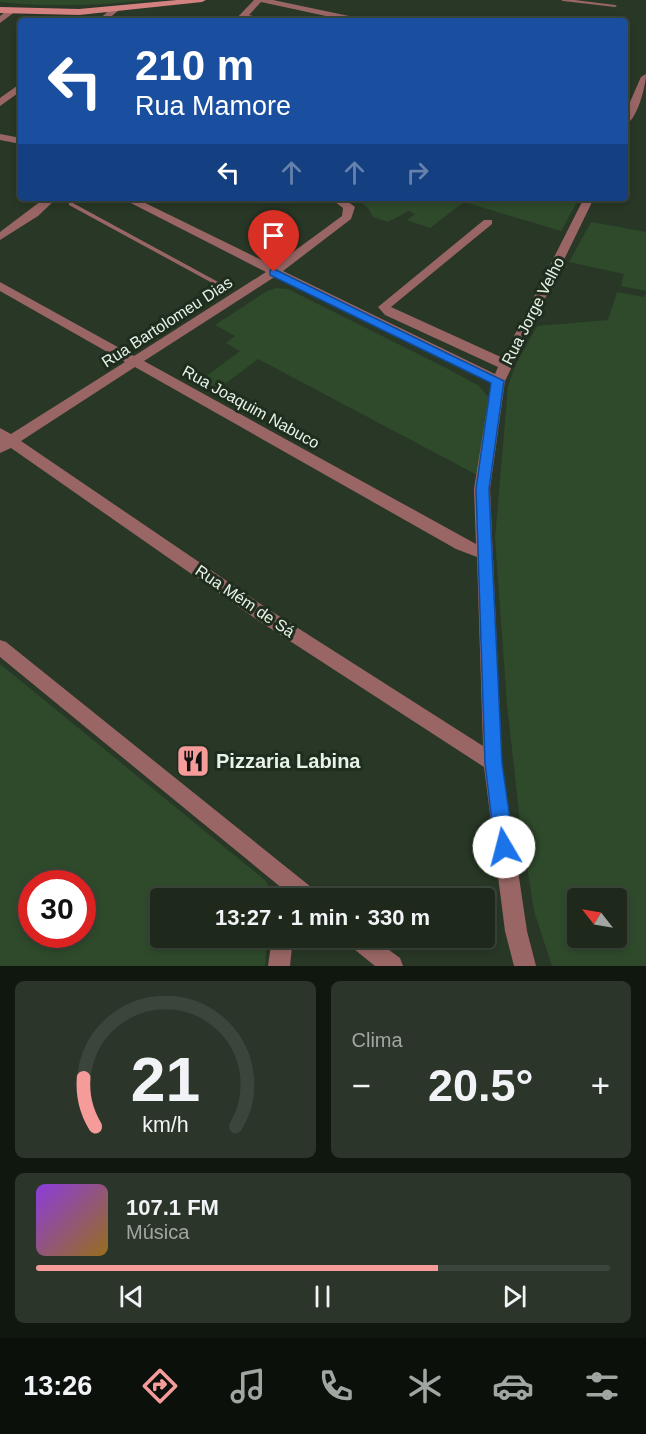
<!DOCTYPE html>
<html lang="pt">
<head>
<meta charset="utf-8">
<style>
  :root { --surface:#1e291c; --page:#2b3529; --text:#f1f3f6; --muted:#a1a6a3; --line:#3c453b; --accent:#f59b9a }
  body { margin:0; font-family:Helvetica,sans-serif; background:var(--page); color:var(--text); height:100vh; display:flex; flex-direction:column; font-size:22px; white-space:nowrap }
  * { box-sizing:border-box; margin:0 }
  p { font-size:20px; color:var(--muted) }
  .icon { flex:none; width:33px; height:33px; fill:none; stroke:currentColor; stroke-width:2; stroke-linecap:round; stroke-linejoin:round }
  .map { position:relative; height:966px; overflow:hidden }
  .drawer { display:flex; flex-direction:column; gap:15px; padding:15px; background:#10170f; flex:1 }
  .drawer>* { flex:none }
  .top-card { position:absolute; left:18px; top:18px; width:610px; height:183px; border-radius:6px; box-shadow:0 3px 9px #0003,0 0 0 2px var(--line); background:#1a4fa0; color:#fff; overflow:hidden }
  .needle { width:39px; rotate:301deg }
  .tools { position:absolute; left:567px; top:888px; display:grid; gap:12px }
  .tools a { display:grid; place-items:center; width:60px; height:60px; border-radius:6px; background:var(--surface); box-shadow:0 3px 9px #0003,0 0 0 2px var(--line); font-size:30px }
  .speed { position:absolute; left:18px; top:870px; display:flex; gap:12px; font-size:30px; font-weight:700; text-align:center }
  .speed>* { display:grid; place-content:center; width:78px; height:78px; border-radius:50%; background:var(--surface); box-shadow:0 3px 9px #0003,0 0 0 2px var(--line); line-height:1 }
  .speed .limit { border:9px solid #d22; background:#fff; color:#111 }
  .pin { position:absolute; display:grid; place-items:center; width:51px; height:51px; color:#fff; margin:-62px -26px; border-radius:50% 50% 50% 0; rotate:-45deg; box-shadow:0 0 6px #0007 }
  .pin .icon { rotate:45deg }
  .me { position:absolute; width:66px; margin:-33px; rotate:352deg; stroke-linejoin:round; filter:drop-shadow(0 0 4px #0008) }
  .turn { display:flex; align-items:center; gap:21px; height:126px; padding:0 18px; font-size:27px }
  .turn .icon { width:78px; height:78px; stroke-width:2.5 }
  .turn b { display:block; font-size:42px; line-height:51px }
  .lanes { display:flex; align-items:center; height:57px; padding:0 18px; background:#0003; justify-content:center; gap:30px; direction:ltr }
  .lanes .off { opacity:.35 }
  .big { font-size:45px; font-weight:700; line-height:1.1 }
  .drawer .card { flex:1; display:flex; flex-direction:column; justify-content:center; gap:9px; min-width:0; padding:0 21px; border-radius:9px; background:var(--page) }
  .drawer .dial { align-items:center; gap:0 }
  .dial svg { height:156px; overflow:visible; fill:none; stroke:var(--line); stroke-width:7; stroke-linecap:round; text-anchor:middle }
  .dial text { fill:var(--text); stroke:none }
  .song { display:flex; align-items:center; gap:18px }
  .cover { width:72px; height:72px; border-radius:9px; background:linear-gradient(135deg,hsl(270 70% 55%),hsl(40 70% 35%)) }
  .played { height:6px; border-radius:3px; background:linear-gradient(90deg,var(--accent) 70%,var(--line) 70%) }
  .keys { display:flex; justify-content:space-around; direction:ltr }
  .heat { display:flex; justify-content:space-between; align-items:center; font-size:33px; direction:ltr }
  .drawer .tiles { flex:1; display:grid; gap:15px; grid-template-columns:1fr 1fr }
  .card:last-child { grid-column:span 2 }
  .trip { position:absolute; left:150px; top:888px; width:345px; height:60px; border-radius:6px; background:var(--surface); box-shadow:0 3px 9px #0003,0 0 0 2px var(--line); font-weight:700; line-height:60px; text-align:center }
  .menu { display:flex; height:96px; justify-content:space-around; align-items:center; background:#0c100b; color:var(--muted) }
  .menu .icon { width:42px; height:42px }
  .menu .active { color:var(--accent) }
  .menu b { font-size:27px; color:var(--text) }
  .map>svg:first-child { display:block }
  .green { fill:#2e4a2b; fill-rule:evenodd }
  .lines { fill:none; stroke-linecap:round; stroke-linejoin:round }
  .lane { fill:#996665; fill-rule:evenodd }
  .street { fill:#996665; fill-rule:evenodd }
  .secondary { fill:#d38281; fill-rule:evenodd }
  .route { fill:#1a73e8; stroke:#114b97; stroke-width:1.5 }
  .labels { text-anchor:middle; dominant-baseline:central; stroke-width:6; stroke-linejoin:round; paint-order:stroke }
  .street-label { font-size:16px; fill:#e9f2e8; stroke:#1e2d1d }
  .near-poi-label { font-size:20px; font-weight:bold; fill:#e9f2e8; stroke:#1e2d1d; text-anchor:start }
</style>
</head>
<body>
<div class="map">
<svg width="646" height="966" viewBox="0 0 646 966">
  <rect width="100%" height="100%" fill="#283726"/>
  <path class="green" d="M0 0H148C99 6 49 7 0 2Z
    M356 198H579L561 231 464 202 430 228 407 220 415 214 409 211 388 222 373 217 368 208Z
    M591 222 646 232V291L621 286 624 274 569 262Z
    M276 288 288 289 446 368 479 386 490 399 477 475 258 359 213 393 196 384 240 351 226 343 235 336 215 325 267 291Z
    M617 292 644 297 646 294V966H552L534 911 520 822 507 704 495 538 508 386 516 364 537 326 608 320ZM578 898H616V938H578Z
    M0 664 266 881 270 890V898H160V938H267L265 966H0ZM32 884H82V934H32Z"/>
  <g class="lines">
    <path class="lane" d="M561 0H575L615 5 617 6 615 7 563 1Z
      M71 202 220 283 221 284 218 286 216 285 69 205V203Z"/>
    <path class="street" d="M254 0H273L349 16 389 18 393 21H349L261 2 249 15 272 21 245 19 234 21Z
      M112 8 119 10 106 21H97Z
      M9 9 16 11 0 23V16Z
      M646 74C646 86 637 120 626 124V111L641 77Z
      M21 83V91L0 106V98Z
      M0 134 21 138V144L0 140Z
      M45 198H57L38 216 0 240V232Z
      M121 198H135L274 266 342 216 343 208 330 198H343L355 207 351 219 283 271 495 374 498 367 385 315 378 307 484 220H492V224L391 307 503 358 584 198H594L505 381 490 489 502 763 527 931 536 966H514L505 931 484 767 256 619 11 448 0 453V428L11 434 125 362 0 291V282L134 356 266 272ZM276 276 491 383 474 489 476 544 144 361ZM135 367 456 549 477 557 483 746 268 609 21 441Z
      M0 640 6 642 316 891 319 898H294L0 657Z
      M272 938H293L290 966H268Z
      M346 938H373L400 958 403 966H375L349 945Z"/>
    <path class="secondary" d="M177 0H206L202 2 79 15 0 13V7L79 9Z"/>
  </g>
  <path class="route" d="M274 269 504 381 489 489 502 763 514 847 511 853 504 856 498 853 495 847 485 763 476 489 491 383 270 275V270Z"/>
  <defs>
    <g id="restaurant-square" transform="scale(1.725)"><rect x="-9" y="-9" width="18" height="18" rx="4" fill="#f59b9a" stroke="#1e2d1d"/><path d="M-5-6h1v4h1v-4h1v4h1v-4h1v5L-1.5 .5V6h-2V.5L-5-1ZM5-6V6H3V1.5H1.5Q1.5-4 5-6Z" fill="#111"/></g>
  </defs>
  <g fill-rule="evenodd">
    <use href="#restaurant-square" x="193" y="761"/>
  </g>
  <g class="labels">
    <g class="street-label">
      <text transform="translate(533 311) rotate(-63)">Rua Jorge Velho</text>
      <text transform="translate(167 322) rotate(-33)">Rua Bartolomeu Dias</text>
      <text transform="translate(251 407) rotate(29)">Rua Joaquim Nabuco</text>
      <text transform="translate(245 601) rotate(34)">Rua Mém de Sá</text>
    </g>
    <g class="near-poi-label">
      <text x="216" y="761">Pizzaria Labina</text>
    </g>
  </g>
</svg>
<div class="tools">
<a><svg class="needle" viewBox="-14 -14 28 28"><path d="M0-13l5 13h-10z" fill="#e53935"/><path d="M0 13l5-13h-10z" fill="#a1a6a3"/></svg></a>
</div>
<div class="speed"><div class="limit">30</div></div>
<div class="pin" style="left:274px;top:272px;background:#d93025"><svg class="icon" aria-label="arrive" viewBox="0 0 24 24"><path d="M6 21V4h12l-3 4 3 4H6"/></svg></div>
<svg class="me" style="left:504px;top:847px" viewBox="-20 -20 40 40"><circle r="19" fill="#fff"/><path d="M0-13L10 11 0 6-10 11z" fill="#1a73e8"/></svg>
<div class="trip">13:27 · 1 min · 330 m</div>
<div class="top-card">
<div class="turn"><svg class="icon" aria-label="left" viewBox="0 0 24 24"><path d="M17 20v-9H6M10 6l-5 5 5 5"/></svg><div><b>210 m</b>Rua Mamore</div></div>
<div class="lanes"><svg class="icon" aria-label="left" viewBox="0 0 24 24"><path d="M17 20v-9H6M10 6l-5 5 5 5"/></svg><svg class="icon off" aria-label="ahead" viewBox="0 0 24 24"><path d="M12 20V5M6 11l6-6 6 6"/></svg><svg class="icon off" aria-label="ahead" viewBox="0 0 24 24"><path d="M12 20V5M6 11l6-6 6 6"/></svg><svg class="icon off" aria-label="right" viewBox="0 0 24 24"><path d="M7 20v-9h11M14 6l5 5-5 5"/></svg></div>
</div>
</div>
<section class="drawer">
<div class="tiles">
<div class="card dial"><svg viewBox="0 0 100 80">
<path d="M14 69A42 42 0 1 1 86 69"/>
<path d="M14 69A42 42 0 0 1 8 44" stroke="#f59b9a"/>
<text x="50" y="56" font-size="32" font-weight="700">21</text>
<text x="50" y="72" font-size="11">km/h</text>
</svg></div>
<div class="card"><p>Clima</p>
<div class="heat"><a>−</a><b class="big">20.5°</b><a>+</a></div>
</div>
<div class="card">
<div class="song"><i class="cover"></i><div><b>107.1 FM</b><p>Música</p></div></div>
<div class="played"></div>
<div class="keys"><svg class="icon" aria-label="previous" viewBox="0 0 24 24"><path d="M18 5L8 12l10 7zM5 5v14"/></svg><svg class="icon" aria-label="pause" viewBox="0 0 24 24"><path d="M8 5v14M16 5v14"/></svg><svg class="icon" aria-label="next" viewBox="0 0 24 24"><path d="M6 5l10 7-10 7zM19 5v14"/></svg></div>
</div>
</div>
</section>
<nav class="menu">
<b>13:26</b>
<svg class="icon active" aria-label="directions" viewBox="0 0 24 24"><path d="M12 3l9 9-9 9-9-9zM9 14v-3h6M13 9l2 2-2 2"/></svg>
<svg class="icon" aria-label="music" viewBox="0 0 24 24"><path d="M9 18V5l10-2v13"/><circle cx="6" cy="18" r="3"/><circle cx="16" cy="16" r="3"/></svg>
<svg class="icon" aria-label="phone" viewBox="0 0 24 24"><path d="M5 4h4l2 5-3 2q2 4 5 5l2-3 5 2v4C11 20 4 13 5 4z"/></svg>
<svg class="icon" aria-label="climate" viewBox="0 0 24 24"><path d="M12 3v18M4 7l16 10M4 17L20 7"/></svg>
<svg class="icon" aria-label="car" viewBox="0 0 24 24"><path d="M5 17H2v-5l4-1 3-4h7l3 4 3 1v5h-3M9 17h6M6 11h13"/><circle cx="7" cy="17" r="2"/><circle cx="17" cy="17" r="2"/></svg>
<svg class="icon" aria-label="filters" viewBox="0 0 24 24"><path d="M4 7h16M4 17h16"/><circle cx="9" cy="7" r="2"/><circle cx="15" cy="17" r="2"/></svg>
</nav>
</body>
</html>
